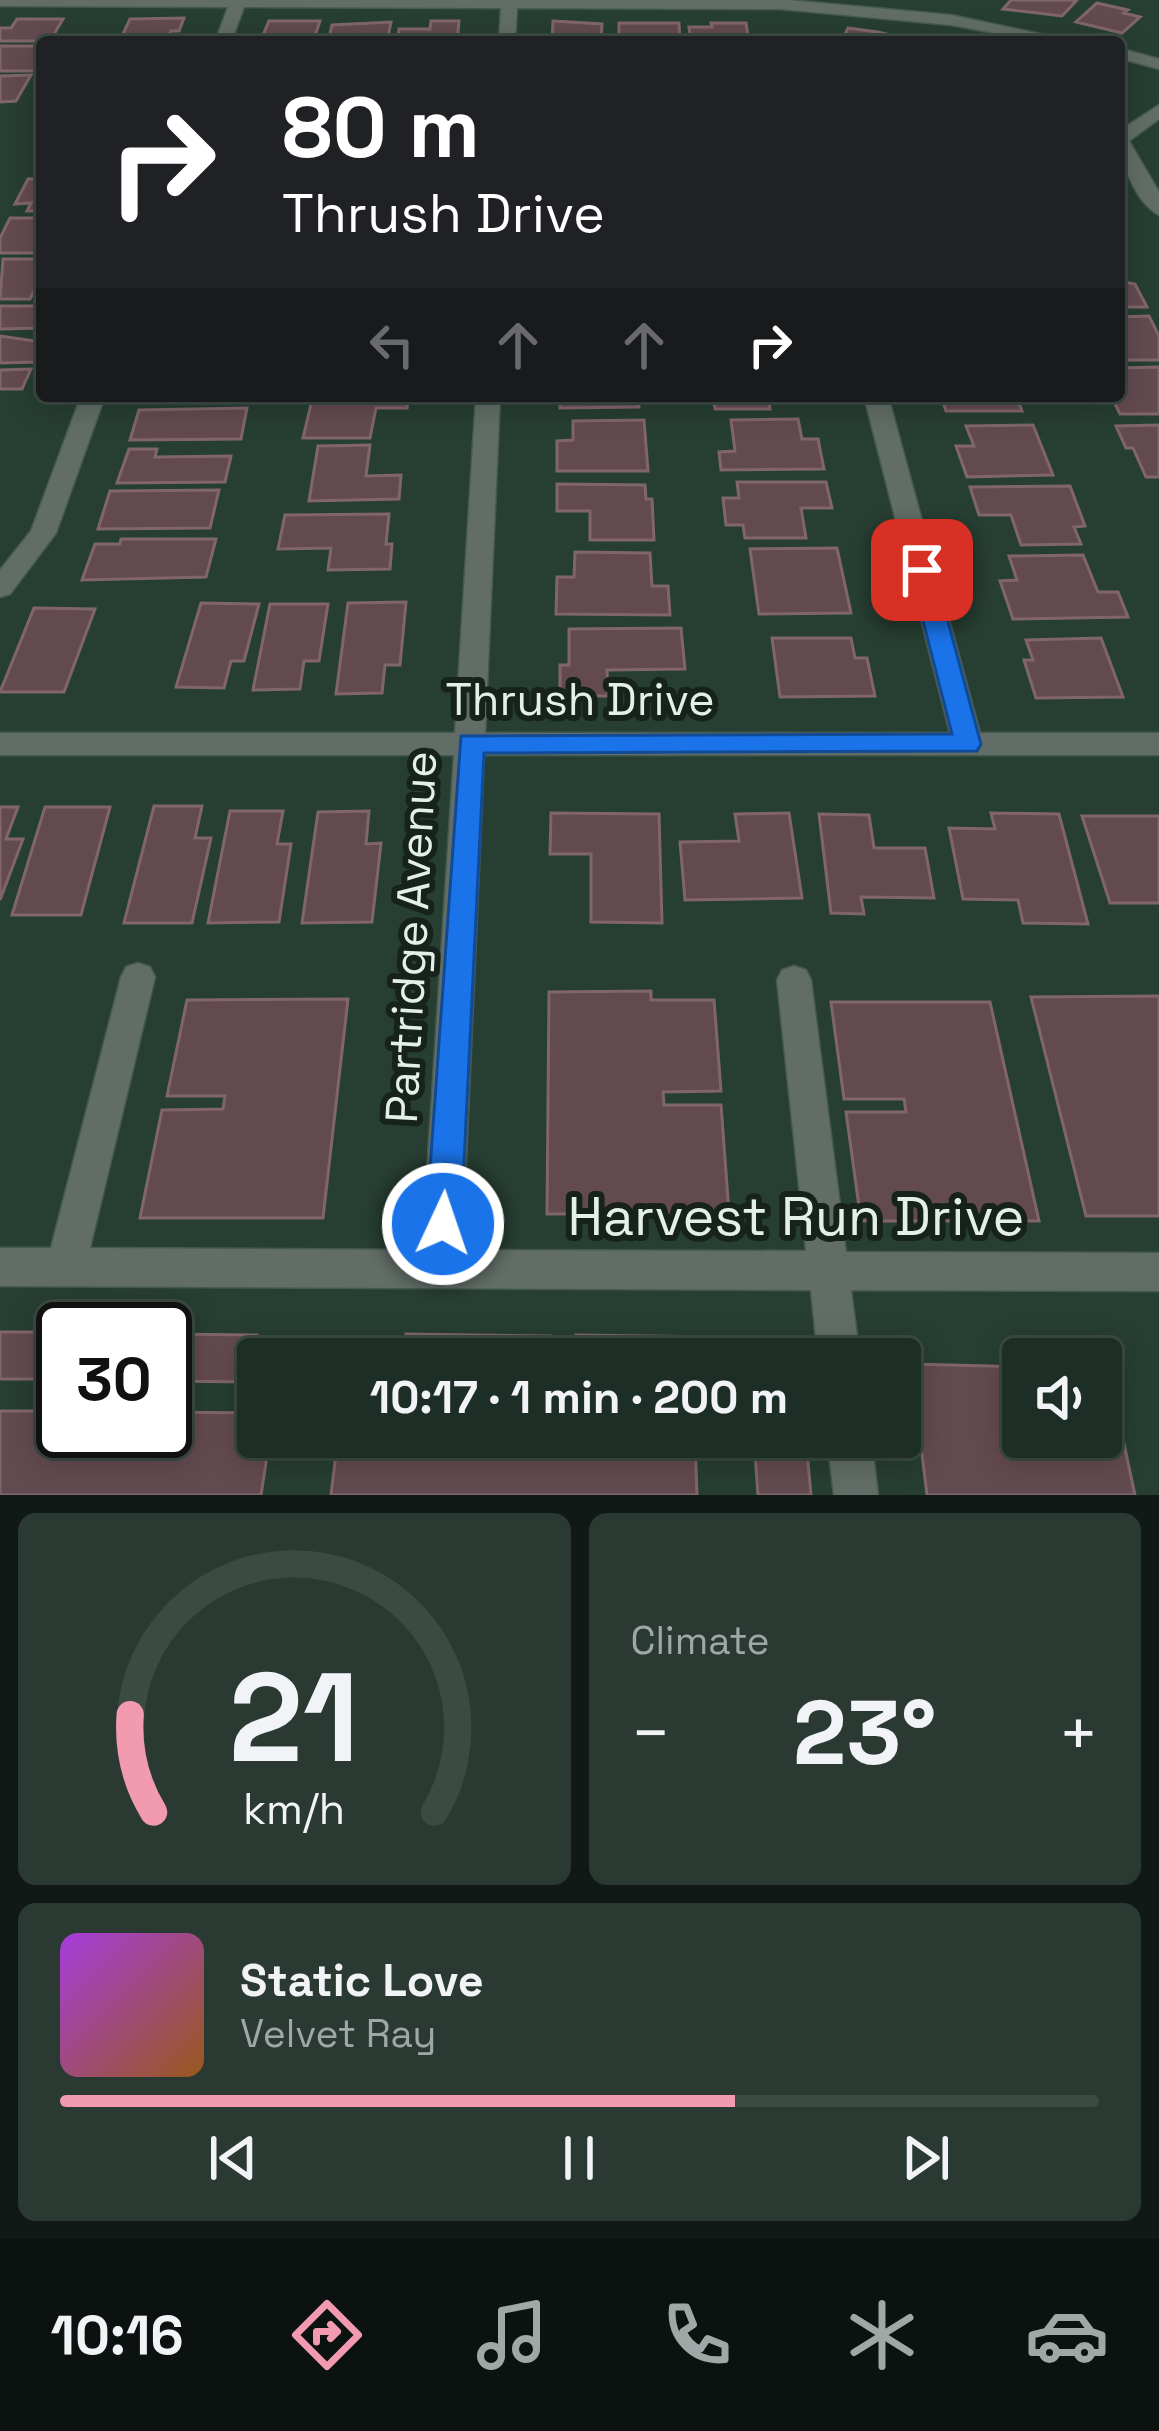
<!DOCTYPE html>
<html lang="en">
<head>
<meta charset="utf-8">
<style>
  :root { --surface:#1d2e26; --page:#2a3a32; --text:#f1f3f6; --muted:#a0a8a7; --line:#3b4a43; --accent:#f19ab0 }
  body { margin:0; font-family:"Space Grotesk",sans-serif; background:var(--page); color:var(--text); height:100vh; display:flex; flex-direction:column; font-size:45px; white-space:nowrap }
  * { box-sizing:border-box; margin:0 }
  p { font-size:39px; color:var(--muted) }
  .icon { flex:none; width:66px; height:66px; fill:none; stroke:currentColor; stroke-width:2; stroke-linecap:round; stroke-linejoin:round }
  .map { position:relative; height:1495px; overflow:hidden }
  .panel { display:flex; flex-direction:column; gap:18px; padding:18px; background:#101915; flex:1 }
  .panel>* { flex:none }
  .top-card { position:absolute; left:36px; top:36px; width:1089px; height:366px; border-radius:12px; box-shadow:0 6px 30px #0003,0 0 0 3px var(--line); background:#202124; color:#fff; overflow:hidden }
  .buttons { position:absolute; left:1002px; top:1338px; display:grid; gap:24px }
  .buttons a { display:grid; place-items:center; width:120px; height:120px; border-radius:12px; background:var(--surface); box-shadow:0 6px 30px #0003,0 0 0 3px var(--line); font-size:60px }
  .speed { position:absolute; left:36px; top:1302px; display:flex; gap:24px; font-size:60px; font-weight:700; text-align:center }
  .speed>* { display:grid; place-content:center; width:156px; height:156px; border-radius:50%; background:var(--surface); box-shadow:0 6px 30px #0003,0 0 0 3px var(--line); line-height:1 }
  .speed .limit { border:6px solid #111; border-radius:18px; background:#fff; color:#111 }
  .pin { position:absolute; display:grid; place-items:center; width:102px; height:102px; color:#fff; margin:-51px; border-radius:24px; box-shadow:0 6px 18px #0006 }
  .me { position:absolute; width:132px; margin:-66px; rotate:3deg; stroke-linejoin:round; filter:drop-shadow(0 0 9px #0008) }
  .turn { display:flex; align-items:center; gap:42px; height:252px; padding:0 48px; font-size:54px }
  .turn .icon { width:156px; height:156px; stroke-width:2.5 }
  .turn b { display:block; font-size:84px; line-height:102px }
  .lanes { display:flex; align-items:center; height:114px; padding:0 48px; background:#0003; justify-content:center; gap:60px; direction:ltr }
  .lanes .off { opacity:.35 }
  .big { font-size:90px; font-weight:800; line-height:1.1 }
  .panel .card { flex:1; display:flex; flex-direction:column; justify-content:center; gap:18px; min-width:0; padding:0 42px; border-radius:18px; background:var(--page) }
  .panel .dial { align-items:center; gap:0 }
  .dial svg { height:312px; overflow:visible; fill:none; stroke:var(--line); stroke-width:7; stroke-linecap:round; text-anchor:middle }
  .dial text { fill:var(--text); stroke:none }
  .song { display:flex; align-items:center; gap:36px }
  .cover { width:144px; height:144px; border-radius:18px; background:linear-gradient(135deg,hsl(280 70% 55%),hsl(30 70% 35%)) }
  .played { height:12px; border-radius:6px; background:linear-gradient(90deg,var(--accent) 65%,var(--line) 65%) }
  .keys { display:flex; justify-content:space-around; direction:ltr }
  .heat { display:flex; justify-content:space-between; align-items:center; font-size:66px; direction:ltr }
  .panel .tiles { flex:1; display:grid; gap:18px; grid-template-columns:1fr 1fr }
  .card:last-child { grid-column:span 2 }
  .trip { position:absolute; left:237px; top:1338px; width:684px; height:120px; border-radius:12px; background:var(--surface); box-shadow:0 6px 30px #0003,0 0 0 3px var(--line); font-weight:800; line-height:120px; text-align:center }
  .tab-bar { display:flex; height:192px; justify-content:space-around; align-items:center; background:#0c120f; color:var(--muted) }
  .tab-bar .icon { width:84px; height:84px }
  .tab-bar .current { color:var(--accent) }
  .tab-bar b { font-size:54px; color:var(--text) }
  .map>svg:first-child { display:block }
  .building { fill:#634a50; stroke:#80666c; stroke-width:3 }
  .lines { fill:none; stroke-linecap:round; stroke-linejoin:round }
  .minor-casing { stroke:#455a4f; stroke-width:3 }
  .minor { fill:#626d67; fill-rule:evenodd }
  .route { fill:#1a73e8; stroke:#114b97; stroke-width:3 }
  .labels { text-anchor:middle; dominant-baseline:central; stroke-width:12; stroke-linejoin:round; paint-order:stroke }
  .street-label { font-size:45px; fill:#e3f0e9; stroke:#18221d }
  .near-street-label { font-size:54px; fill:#e3f0e9; stroke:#18221d }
</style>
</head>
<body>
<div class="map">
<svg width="1159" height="1495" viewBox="0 0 1159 1495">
  <rect width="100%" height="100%" fill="#273e32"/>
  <path class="building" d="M1011 0H1072L1076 1 1062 16 1003 9Z
    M1097 3 1128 10 1124 13 1140 17 1122 33 1076 22Z
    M184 18 179 31H171L168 38H121L130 19Z
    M17 19H63L50 41H0V28H11Z
    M269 21H320L313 42H260Z
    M431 21H459L457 42H397L399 29H430Z
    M553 21 602 24 601 42H552Z
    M391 22 387 42H328L332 25Z
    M619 23H679L680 42H619Z
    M711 23H746L749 42H691L689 27H712Z
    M848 28 878 32 895 36 893 42H842Z
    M0 46H42V57L34 71H0Z
    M31 75 16 101 0 102V76Z
    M28 179H42V211H27L31 203 15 204Z
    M10 218H42V253H0V238Z
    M3 259H42V275L30 299H0Z
    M1119 281 1135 284 1147 307H1119Z
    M0 306H42V328L0 329Z
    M1149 316 1159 336V360H1119V317Z
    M0 336 42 342 39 362 0 363Z
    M1159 367V414H1120L1111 396H1119V368Z
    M31 369 22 389H0V370Z
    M188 396H255L254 402H186Z
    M313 396H409L407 408H376L370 438H303Z
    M560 396H638L639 407 560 408Z
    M713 396H768L770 409H715Z
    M941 396H1016L1022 411H946Z
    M247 408 241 439 130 440 139 410Z
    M798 419 802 439H818L824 469 721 470 719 452 735 451 731 420Z
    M644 420 648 471H557V441L573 440V421Z
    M1033 425 1053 475 967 477 956 446H974L966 426Z
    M1159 425V477H1146L1133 448H1126L1116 426Z
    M370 445 366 476 401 475 399 499 309 501 318 446Z
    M129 449H157L155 457 231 456 225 482 117 483Z
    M737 482H826L832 508H801L806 538H745L743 525H726L723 498H739Z
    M557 484 645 485 646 499H652L654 540H590V511H557Z
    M1070 486 1085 526 1074 527 1081 544 1021 545 1011 515H979L970 487Z
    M219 490 210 528 98 529 110 491Z
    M389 514 386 544H392L390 569 328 570 331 548 278 549 285 515Z
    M121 539H216L206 577 82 580 95 544H120Z
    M837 548 851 613 759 614 750 549Z
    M575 552 650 553 652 586H668L670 615 556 614 557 577H574Z
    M1083 555 1098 592H1118L1128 617 1013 619 1000 581 1017 580 1009 556Z
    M406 602 400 665H385L382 693 336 694 348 603Z
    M201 603 259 604 244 661H231L224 688 176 687Z
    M270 604H328L319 661H304L300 689 253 690Z
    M34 608 95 609 64 692H0Z
    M681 628 685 669 607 670 608 696H560V665H569V629Z
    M772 638H851L855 658H867L875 696 780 697Z
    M1101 638 1123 697 1036 698 1024 660H1033L1026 640Z
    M154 806H202L195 838H211L192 923H124Z
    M0 807H18L6 839H23L0 900Z
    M45 807H110L81 915H12Z
    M230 811H283L277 844H291L279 922 208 923Z
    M369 811 366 844 381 843 372 922 302 923 318 812Z
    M551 813 659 814 662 923 591 922V854H550Z
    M789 813 802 898 685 900 680 842 739 841 735 814Z
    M991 813 1059 814 1088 924 1023 923 1018 900 963 899 949 828 995 829Z
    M819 814 869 815 874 848H925L934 898 861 897 864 914 831 913Z
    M1082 816H1159V903H1110Z
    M651 991V1000H714L721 1091 663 1092 664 1105H721L729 1213 547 1214 549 992Z
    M1159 996V1216H1086L1031 997Z
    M348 999 323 1218H140L162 1110 223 1109 225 1096H167L187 1000Z
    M831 1002H990L1039 1221H861L846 1112H906L904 1099H844Z
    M0 1332H63V1379H0Z
    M165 1334 257 1335 250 1382 165 1381Z
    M406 1334 550 1336V1359H404Z
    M576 1335 719 1337 720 1359H575Z
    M911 1364 1023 1367V1437H1101V1369H1108L1135 1495H927Z
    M0 1411H63V1431H165V1412L258 1413V1437H270L261 1495H0Z
    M338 1437H695L697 1495H331Z
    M754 1440H806L811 1495H758Z"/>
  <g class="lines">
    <g class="minor-casing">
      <path id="minor" d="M0 0H788L951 15 1078 42H1043L951 25 780 9 517 8 515 42H499L501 8 244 7 231 42H215L228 7 0 6Z
        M1119 48 1159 59V69L1119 58Z
        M1159 105V119L1129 141 1159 192V215C1134 202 1119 158 1119 131Z
        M81 396H105L56 533 10 594 0 597V570L31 531Z
        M476 396H500L485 733H950L864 396H888L980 733H1159V755H484L462 1250 806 1251 777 980 782 970 794 966 806 970 811 980 846 1252 1159 1253V1291L851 1290 860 1359H818L811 1290 0 1286V1248H51L121 977 126 967 138 963 150 967 155 977 90 1248 422 1250 454 755H0V733H455Z
        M827 1437H871L878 1495H834Z"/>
    </g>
    <use href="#minor" class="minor"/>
  </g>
  <path class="route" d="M922 562 934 570 981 744 977 751 484 753 461 1224 456 1236 443 1241 431 1236 426 1224 461 736 952 734 910 570Z"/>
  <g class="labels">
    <g class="street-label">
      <text x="580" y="699">Thrush Drive</text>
      <text transform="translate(411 937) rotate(-87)">Partridge Avenue</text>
    </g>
    <g class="near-street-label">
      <text x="796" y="1216">Harvest Run Drive</text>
    </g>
  </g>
</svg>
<div class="buttons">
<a><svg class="icon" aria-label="sound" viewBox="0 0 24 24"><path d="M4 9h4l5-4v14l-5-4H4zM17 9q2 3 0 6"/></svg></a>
</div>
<div class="speed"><div class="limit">30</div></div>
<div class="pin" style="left:922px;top:570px;background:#d93025"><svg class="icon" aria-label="arrive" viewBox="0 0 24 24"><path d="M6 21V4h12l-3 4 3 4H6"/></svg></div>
<svg class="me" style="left:443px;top:1224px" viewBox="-20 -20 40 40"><circle r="17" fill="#1a73e8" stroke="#fff" stroke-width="3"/><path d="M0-11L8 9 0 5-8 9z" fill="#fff"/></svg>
<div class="trip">10:17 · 1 min · 200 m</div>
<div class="top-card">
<div class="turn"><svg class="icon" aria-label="right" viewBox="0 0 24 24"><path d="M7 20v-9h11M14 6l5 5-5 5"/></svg><div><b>80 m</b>Thrush Drive</div></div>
<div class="lanes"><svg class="icon off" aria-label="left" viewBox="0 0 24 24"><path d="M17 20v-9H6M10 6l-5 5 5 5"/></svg><svg class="icon off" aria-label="ahead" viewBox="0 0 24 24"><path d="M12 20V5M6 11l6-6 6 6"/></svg><svg class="icon off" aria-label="ahead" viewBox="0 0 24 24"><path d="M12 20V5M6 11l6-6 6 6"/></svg><svg class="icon" aria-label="right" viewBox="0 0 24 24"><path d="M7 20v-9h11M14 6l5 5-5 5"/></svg></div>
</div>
</div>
<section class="panel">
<div class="tiles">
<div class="card dial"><svg viewBox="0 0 100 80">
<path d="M14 69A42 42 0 1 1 86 69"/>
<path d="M14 69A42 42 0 0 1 8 44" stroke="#f19ab0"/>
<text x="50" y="56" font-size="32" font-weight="700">21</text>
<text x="50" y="72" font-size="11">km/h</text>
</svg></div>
<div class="card"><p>Climate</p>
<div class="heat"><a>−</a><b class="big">23°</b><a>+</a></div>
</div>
<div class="card">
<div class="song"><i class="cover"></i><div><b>Static Love</b><p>Velvet Ray</p></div></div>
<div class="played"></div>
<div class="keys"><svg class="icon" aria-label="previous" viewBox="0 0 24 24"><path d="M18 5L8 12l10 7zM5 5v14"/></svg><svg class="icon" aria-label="pause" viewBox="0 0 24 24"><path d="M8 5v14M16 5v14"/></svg><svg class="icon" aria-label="next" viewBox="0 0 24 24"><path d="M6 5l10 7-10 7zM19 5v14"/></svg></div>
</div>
</div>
</section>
<nav class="tab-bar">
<b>10:16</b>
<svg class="icon current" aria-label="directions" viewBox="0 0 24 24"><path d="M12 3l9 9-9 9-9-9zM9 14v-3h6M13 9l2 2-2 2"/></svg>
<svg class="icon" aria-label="music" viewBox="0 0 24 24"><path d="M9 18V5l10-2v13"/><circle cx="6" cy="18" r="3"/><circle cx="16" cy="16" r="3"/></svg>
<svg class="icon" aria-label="phone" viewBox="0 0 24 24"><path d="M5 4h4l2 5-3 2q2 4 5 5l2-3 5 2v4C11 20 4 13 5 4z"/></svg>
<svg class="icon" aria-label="climate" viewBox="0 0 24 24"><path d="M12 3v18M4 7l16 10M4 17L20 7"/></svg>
<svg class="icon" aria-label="car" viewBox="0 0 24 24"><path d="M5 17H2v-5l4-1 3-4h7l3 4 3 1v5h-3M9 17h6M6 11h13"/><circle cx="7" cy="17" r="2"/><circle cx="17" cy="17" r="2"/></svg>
</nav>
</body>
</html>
